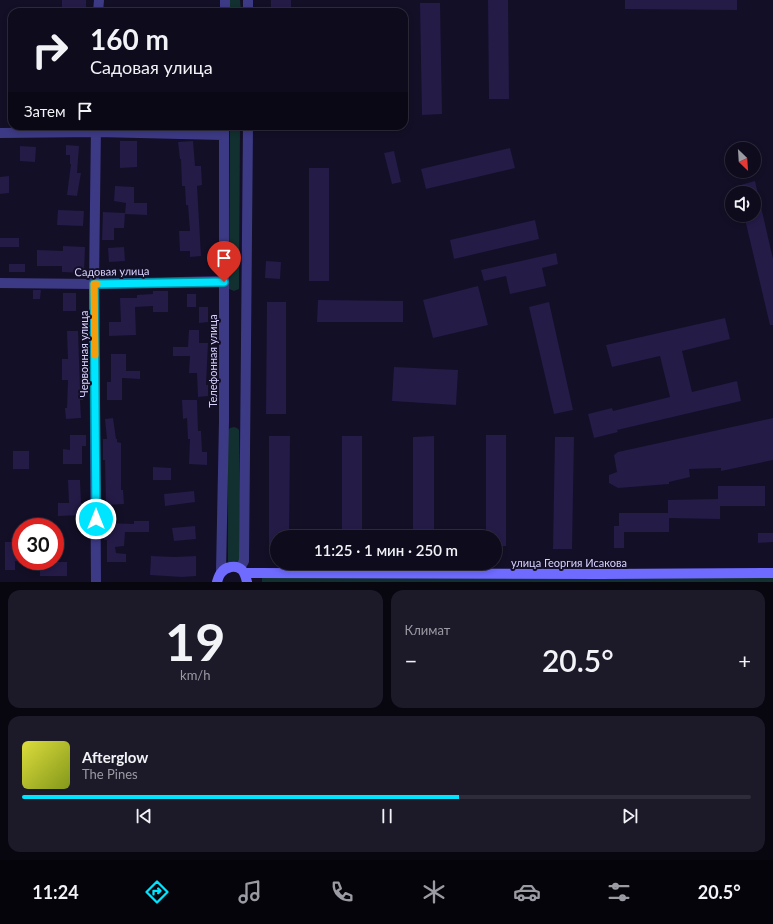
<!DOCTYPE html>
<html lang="ru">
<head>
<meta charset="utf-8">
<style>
  :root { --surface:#0e0b1c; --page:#1c1929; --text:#f1f3f6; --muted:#9b9ba3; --line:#2e2b3b; --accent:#00e5ff }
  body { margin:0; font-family:Lato,sans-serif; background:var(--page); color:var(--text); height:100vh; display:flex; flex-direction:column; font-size:15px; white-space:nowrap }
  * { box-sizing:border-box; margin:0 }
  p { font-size:13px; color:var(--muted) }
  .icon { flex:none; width:22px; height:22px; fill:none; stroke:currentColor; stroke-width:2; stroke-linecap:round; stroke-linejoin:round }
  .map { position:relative; height:582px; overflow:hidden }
  .drawer { display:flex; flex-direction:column; gap:8px; padding:8px; background:#08060f; flex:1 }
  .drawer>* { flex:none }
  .hud { position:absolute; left:8px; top:8px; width:400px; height:122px; border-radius:12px; box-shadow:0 2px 6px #0003,0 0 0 1px var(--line); background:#0e0b1c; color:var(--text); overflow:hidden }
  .needle { width:26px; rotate:155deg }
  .tools { position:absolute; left:725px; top:142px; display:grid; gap:8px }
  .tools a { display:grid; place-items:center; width:36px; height:36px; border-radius:50%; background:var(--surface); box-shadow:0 2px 6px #0003,0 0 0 1px var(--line); font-size:20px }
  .speed { position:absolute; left:12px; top:518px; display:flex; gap:8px; font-size:20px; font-weight:700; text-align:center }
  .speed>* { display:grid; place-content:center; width:52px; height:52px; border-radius:50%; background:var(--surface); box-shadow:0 2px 6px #0003,0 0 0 1px var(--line); line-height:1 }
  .speed .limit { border:6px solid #d22; background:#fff; color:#111 }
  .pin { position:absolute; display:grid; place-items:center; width:34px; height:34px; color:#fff; margin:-41px -17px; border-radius:50% 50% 50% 0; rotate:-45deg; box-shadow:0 0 4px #0007 }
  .pin .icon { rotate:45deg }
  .me { position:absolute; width:44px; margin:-22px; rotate:0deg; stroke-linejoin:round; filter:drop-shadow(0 0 3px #0008) }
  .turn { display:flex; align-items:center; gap:14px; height:84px; padding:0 16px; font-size:18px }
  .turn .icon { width:52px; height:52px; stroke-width:2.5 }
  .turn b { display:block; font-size:28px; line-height:34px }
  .then { display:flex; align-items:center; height:38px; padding:0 16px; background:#0003; gap:8px; font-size:15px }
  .big { font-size:30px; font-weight:600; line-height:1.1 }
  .drawer .card { flex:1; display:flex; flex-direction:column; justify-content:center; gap:6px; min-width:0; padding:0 14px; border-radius:12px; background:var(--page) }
  .drawer .dial { align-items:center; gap:0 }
  .dial b { font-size:52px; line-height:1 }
  .song { display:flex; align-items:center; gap:12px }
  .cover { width:48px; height:48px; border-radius:6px; background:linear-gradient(135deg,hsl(60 70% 55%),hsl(70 70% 35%)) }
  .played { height:4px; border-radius:2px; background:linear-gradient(90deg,var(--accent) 60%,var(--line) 60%) }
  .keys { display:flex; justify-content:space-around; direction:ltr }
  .heat { display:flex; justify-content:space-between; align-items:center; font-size:22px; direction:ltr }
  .drawer .tiles { flex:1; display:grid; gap:8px; grid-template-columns:1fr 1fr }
  .card:last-child { grid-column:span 2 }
  .trip { position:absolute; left:270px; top:530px; width:232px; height:40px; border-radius:20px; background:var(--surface); box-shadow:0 2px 6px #0003,0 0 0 1px var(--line); font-weight:600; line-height:40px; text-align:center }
  .dock { display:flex; height:64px; justify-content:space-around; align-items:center; background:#06040b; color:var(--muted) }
  .dock .icon { width:28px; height:28px }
  .dock .current { color:var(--accent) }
  .dock b { font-size:18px; color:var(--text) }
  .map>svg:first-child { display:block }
  .green { fill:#12302f }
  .building { fill:#241b47 }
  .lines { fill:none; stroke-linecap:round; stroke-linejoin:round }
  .street { stroke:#3d3a85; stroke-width:10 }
  .secondary { stroke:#6f6bff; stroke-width:10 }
  .route-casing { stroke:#0095a6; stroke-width:10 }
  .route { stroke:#00e5ff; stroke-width:7 }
  .slow { stroke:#f59e0b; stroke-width:7 }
  .labels { text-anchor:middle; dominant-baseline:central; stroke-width:4; stroke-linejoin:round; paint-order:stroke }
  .street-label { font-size:11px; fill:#d9d4ff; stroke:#130f26 }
</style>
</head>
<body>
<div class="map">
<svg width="773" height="582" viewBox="0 0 773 582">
  <rect width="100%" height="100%" fill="#130f26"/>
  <path class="green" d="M229 0H240L241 12H229Z
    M230 126H240L239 289 234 291 229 289Z
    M234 427 237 428 239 430 240 494 239 561 236 563 230 564 228 562V431L230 428Z
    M773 576V582H262V577Z"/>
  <path class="building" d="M62 0H86V12H62Z
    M271 0H291V12H271Z
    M488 0H508L509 99H489Z
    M625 0H737V10L625 9Z
    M420 3H440L442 114 422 115Z
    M120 141H137V167L120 168Z
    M193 141 195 166H201L202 185 197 186 201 256 190 257V251H180L179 231H190L188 205H186L185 186H182L181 159H180L178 142Z
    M66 145 79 146 77 173H81L77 196 67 195 71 164H70V155H66Z
    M20 146 36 147 35 162 20 161Z
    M510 148 515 168 426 189 421 169Z
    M394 151 401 182 392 184 384 153Z
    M309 168H329V281H309Z
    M9 176V193L0 194V177Z
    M755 181 773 259V325H770L744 215H754V193H739L737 186Z
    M115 186 134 187V203H147V215L125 214 126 203 114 201Z
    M58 210 84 211 83 226 57 225Z
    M103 212 125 213 124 228H114V240H102Z
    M535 220 539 239 454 259 450 240Z
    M0 238H19V247H0Z
    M63 246 85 247 84 273 62 272V266H37V250L63 251Z
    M124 247 125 261 109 262 108 248Z
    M556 253 558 264 542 268 546 286 510 294 506 276 484 281 481 270Z
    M266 261 281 262 280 279 265 278Z
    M9 264H25V272H9Z
    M478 286 488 325 433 338 423 300Z
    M33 290H41L40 299H33Z
    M153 291H168V312H153V306L135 307 136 335 109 336V322H121L120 298H137V295L153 294Z
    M63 293H76V311H63Z
    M187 294H196V307H187Z
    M318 300 403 301V322H317Z
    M267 302H286V414H266Z
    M549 302 573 410 554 414 529 307Z
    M199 307H208V322L199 323Z
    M725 318 730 339 682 351 692 392 737 381 741 401 617 430 618 432 594 438 588 414 612 408 613 411 670 397 660 356 612 367 606 345Z
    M189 330H199V343H208L206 385H208V396L198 397 197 373H189L190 356H173V347H188Z
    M67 331H78L80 389H83V400H80L81 418 66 419 65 408H67L68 380H62V359H68Z
    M111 354H126V371H140V379L122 378V400H107V382H111Z
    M394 367 458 370 456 405 392 401Z
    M182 400H197L198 431H201L202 452H207V465L189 464 190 439H188L187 418 183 419Z
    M113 418 116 439H117V442L121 443V490H123L124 504 106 505 105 460H103V439H107L105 419Z
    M773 418V460L721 471V468L689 469 690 477 669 482V484L618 488 609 483V475L617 472 614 455 618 452Z
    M70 435H86V446H82V464H63V449L70 450Z
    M486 435H506V546H495V537H486Z
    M269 436H290L289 537H277V547H269Z
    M342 436H362V537H342Z
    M434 436V537H413V437Z
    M555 437H574L572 549H553Z
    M13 451H29V469H13Z
    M153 467 171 468V480H153Z
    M68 480H80L81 503H82L83 515 58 516V503H69Z
    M718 486H765V506H720V519L669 518V532H624V548H614V526H619V513H668V500L718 499Z
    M194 491 195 502 165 506 164 494Z
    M134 521H149V532H125L124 546 115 547 116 553 126 554V562H107V540H104L105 523 134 524Z
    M195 526 196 539 174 541 172 528Z
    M758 533H773V542L758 543Z
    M5 542H21V561H15V570H5Z
    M151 556 175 557 196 556V576L182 577 150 575Z
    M40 562H67V576H40Z"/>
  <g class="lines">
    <path class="street" d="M225 0V12
      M98 12 99 0
      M248 12V0
      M0 133 97 132 224 135
      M0 283 94 284 224 281
      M240 568 244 561 248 126
      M221 572 224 421V126
      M96 582 94 284 96 126"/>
    <path class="secondary" d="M244 573 600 574 773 573
      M217 582C218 579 219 575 221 573 225 567 236 564 242 570 245 573 246 578 247 582"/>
  </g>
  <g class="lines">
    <g class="route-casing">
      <path id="route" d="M96 519 94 284 224 282"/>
    </g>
    <use href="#route" class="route"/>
    <path class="slow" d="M95 355 94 284H97"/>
  </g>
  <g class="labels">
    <g class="street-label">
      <text transform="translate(112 271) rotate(-1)">Садовая улица</text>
      <text transform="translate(83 354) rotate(-90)">Червонная улица</text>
      <text transform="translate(212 361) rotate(-90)">Телефонная улица</text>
      <text x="569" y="562">улица Георгия Исакова</text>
    </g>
  </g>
</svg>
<div class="tools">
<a><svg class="needle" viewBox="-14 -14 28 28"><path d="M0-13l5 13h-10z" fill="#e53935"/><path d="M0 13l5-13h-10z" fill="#9b9ba3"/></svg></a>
<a><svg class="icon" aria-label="sound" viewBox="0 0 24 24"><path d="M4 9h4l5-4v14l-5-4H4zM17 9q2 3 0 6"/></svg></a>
</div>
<div class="speed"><div class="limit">30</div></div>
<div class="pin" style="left:224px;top:282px;background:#d93025"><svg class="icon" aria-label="arrive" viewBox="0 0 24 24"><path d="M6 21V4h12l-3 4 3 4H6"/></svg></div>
<svg class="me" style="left:96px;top:519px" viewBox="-20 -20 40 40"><circle r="17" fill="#00e5ff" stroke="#fff" stroke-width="3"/><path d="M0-11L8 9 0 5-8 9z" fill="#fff"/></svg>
<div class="trip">11:25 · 1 мин · 250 m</div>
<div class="hud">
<div class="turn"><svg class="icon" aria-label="right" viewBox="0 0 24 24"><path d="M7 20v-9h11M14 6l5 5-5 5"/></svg><div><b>160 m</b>Садовая улица</div></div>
<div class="then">Затем<svg class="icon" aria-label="arrive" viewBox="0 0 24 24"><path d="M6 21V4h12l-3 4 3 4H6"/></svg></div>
</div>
</div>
<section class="drawer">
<div class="tiles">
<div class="card dial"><b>19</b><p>km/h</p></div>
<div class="card"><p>Климат</p>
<div class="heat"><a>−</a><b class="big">20.5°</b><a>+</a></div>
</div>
<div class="card">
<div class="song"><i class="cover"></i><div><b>Afterglow</b><p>The Pines</p></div></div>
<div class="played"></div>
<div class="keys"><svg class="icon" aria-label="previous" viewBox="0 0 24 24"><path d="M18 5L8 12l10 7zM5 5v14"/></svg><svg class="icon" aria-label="pause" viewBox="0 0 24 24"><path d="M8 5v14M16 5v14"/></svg><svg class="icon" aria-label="next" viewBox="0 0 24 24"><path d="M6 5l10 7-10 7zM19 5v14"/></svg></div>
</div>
</div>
</section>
<nav class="dock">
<b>11:24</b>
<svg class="icon current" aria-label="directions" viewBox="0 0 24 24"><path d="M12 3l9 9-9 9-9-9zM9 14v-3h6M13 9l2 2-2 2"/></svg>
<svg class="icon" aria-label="music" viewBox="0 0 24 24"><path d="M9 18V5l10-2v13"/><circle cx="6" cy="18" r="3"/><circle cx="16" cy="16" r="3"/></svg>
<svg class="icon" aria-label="phone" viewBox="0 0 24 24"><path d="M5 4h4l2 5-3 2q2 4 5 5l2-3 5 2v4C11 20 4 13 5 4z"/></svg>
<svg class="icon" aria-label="climate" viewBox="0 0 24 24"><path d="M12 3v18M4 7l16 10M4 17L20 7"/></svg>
<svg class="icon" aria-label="car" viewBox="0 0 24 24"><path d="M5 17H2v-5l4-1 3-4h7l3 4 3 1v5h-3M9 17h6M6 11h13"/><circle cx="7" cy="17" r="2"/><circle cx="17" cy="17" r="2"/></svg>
<svg class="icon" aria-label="filters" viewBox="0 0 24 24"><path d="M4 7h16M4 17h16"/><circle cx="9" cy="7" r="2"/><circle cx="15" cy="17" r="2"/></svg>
<b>20.5°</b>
</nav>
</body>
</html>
